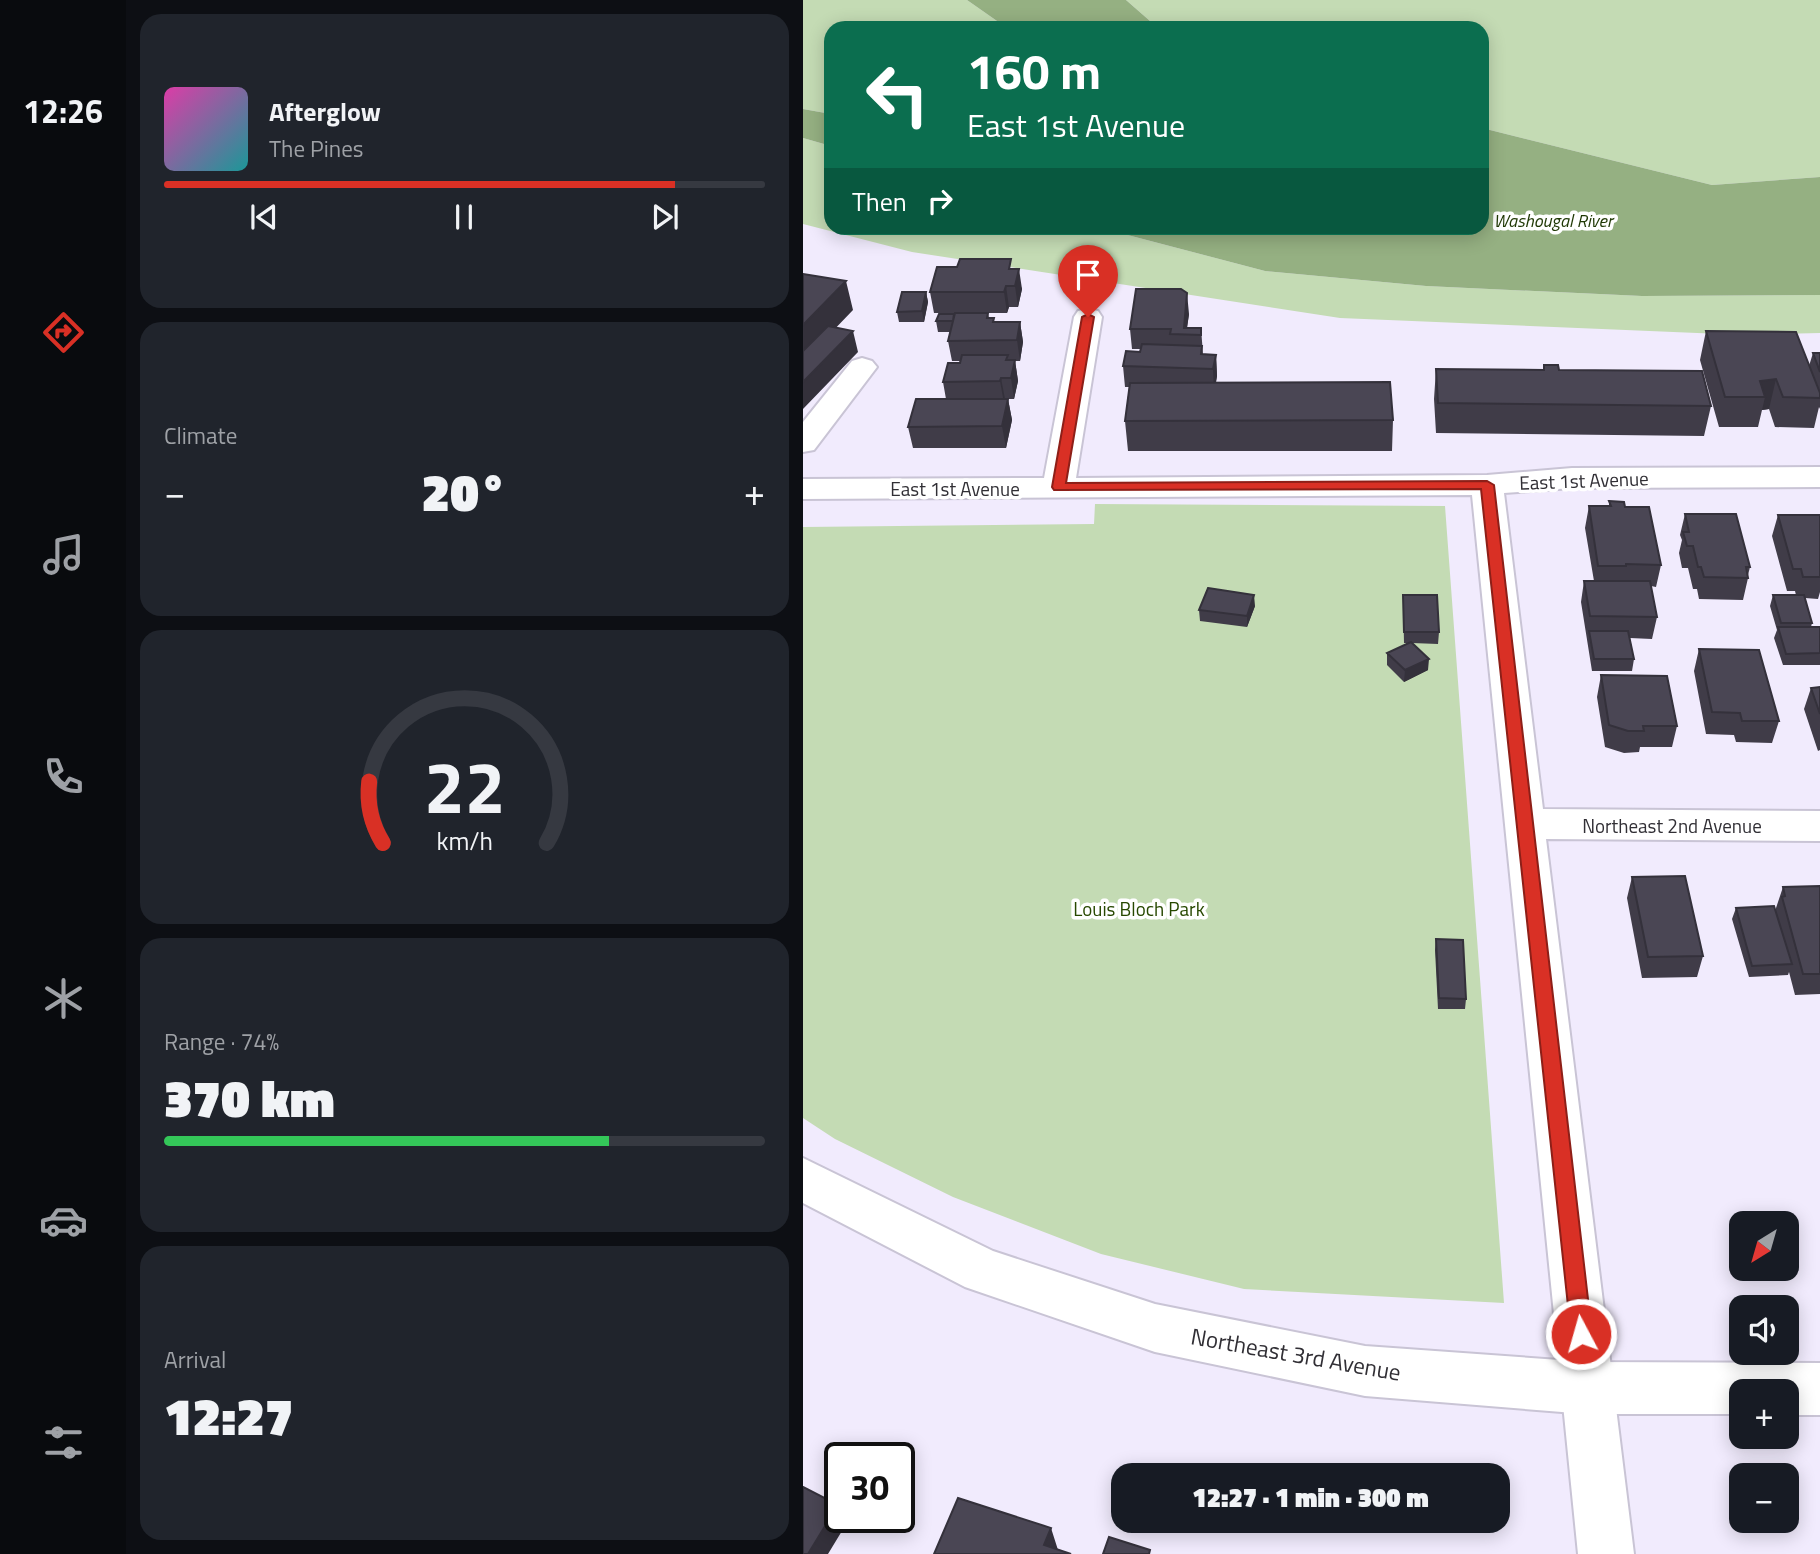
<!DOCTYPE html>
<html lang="en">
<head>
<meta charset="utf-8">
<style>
  :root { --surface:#171b24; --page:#20242c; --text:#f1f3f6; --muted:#9ea1a6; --line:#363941; --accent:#d93025 }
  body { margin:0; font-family:"Titillium Web",sans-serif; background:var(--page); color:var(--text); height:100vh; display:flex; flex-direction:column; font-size:26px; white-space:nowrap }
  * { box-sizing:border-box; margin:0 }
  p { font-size:23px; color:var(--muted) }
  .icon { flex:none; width:38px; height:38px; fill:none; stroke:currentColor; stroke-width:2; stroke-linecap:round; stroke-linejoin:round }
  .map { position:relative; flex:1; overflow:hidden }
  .side { display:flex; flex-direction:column; gap:14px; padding:14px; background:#0d0f14; width:677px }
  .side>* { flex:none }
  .top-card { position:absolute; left:21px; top:21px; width:665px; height:214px; border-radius:21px; box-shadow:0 4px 18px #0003; background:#0b6e4f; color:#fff; overflow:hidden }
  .needle { width:46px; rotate:217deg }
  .controls { position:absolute; left:926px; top:1211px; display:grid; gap:14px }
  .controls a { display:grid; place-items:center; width:70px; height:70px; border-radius:14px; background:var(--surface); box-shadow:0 4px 18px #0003; font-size:35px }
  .speed { position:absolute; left:21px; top:1442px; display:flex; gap:14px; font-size:35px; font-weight:700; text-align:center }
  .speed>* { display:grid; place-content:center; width:91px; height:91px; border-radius:50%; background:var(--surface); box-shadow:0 4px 18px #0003; line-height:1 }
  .speed .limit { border:4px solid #111; border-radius:10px; background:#fff; color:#111 }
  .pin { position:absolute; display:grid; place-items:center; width:60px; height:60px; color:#fff; margin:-72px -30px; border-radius:50% 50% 50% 0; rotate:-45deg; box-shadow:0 0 7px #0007 }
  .pin .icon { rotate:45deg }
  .me { position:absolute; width:77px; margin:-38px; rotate:354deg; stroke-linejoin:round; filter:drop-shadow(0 0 5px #0008) }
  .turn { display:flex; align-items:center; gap:24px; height:147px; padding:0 28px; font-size:32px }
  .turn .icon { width:91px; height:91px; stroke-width:2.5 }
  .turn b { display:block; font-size:49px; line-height:60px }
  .then { display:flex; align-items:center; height:66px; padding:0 28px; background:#0003; gap:14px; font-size:26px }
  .big { font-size:52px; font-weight:800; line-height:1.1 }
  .side .widget { flex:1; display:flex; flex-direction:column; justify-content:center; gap:10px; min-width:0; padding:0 24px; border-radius:21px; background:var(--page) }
  .side .dial { align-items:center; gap:0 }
  .dial svg { height:182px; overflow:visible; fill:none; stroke:var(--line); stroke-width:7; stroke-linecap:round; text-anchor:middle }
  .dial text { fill:var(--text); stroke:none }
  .song { display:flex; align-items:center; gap:21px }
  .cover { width:84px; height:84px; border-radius:10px; background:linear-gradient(135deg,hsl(320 70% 55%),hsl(180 70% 35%)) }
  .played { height:7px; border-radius:4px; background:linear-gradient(90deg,var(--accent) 85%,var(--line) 85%) }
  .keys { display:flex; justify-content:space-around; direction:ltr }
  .heat { display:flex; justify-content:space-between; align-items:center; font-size:38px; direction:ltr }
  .charge { height:10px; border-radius:5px; background:linear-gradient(90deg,#34c759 74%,var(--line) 0) }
  .trip { position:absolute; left:308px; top:1463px; width:399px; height:70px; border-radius:21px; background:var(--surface); box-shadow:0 4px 18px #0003; font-weight:800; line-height:70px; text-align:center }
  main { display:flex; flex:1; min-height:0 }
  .dock { display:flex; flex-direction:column; width:126px; justify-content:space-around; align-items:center; background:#090b0e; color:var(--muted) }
  .dock .icon { width:49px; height:49px }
  .dock .on { color:var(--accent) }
  .dock b { font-size:32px; color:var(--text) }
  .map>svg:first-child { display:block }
  .green { fill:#c4dbb4 }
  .water { fill:#95b082 }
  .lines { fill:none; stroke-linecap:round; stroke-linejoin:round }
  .minor-casing { stroke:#c9c4d5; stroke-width:4 }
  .major-casing { stroke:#c9c4d5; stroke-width:4 }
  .minor { fill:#fff; fill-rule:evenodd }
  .major { fill:#fff; fill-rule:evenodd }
  .wall { fill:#403c48 }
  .shaded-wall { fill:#34313b }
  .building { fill:#4a4654; stroke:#34313b; stroke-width:2 }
  .route { fill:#d93025; stroke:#8d1f18; stroke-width:2 }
  .labels { text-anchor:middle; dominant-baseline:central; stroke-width:7; stroke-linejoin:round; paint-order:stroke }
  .far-water-label { font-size:18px; font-style:italic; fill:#1f3804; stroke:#fff }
  .street-label { font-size:19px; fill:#312f35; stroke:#fff }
  .park-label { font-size:19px; fill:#274800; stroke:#fff }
  .near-street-label { font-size:23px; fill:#312f35; stroke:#fff }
</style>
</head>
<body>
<main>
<nav class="dock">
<b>12:26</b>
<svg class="icon on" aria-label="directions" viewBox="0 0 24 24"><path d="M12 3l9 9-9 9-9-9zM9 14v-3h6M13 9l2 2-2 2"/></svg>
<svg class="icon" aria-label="music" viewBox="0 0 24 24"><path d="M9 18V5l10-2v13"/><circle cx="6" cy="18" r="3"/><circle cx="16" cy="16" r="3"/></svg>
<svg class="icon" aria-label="phone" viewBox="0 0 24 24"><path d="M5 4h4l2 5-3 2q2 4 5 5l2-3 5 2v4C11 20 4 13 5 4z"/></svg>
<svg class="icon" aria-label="climate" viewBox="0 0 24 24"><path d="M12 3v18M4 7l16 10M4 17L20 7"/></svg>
<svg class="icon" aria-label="car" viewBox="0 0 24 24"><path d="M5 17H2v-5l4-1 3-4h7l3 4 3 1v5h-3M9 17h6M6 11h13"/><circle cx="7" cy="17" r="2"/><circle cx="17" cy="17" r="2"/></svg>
<svg class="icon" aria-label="filters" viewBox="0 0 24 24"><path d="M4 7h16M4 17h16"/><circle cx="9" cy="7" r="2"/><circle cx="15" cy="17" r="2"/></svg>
</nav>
<section class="side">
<div class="widget">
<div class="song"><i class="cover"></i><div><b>Afterglow</b><p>The Pines</p></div></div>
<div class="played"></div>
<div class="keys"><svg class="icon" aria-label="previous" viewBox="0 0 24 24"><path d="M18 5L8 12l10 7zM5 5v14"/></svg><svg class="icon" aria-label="pause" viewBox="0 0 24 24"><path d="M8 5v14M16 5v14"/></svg><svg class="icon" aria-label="next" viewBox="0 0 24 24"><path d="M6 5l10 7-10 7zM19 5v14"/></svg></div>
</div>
<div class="widget"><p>Climate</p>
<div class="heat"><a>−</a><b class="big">20°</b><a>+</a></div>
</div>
<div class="widget dial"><svg viewBox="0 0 100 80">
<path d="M14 69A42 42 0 1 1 86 69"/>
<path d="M14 69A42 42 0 0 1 8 42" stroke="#d93025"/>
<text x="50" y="56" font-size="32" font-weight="700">22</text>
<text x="50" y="72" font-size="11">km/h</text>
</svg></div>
<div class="widget"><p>Range · 74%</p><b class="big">370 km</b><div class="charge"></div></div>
<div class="widget"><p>Arrival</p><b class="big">12:27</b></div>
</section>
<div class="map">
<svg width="1017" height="1554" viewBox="0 0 1017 1554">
  <rect width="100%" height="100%" fill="#f1ebfd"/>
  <path class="green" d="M0 0H164L204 28H28V114L0 109Z
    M323 0H1017V177L909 185 679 128V28H355Z
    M0 138 28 146V228H298L462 271 623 286 839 296 1017 295V333L942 335 537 318 109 252 0 224Z
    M292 504 642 506 701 1303 441 1289 298 1254 150 1197 32 1139 0 1118V527L291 524Z"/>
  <path class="water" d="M164 0H323L355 28H204Z
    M0 109 28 114V146L0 138Z
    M679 128 909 185 1017 177V295L839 296 623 286 462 271 298 228H679Z"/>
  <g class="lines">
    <g class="minor-casing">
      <path id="minor" d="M285 309 295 311 299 317 273 478 684 475 769 468 1017 467V487L769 488 701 493 740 809 1017 811V841L743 839 831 1554H775L669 495 0 499V479L241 478 271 317 275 311Z
        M59 358 69 361 74 367 11 450 0 452V422L49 361Z"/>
    </g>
    <g class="major-casing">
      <path id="major" d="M0 1158 190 1251 352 1304 562 1346 784 1362 1017 1363V1415H984V1391H938V1414H784L562 1396 352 1352 162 1287 0 1203Z"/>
    </g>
    <use href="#minor" class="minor"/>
    <use href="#major" class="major"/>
  </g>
  <path class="wall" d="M210 269 219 289 215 307H206L204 313H185L186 318H191V322H217L220 342 217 361H212L215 381 211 399H205L209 420 203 448H110L105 427 143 399 140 382 157 361H149L145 341 147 332H135L133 321 151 314 170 313H131L127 292Z
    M123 292 125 302 121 322H96L94 312Z
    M386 314 384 328H398L400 354 413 355 414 376 413 383 590 420 589 451H325L322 421 326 387H322L320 366 337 352 338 349H329L327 329Z
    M903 331 1006 366 1010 353H1017V409L1016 407 1011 428 972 427 966 409 959 410 955 427H916L897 360Z
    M741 365 756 370 908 406 901 436 633 433 631 399 633 369 740 370Z
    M806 501 822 507 858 565 853 587 848 586 854 617 849 639 827 638 831 659 829 671H789L778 602 781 581H791L782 528 786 506H806Z
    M882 514 947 567 945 575V578L940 600 896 599 894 589H890L885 568H879L876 553 879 540 877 535Z
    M975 515H1017V592L1015 599 1002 598 1009 623 1008 627H1017V665H980L971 638 974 630 967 606 970 595H993L992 591H984L969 536Z
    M600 595 636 632 635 644 609 643 625 670 601 682 584 665V653L607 643H601Z
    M452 606 444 627 397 621 396 610Z
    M896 649 976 721 969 743 933 742 931 735 903 734 891 671Z
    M798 675 874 726 869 747H837L836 752 821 753 802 747 794 697Z
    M1017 687V750L1015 751 1001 709 1008 688Z
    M829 877 900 956 894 977 839 978 824 898Z
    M1017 886V994L992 995 986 972 985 975 946 977 929 919 933 908 973 914V908L980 887Z
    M633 939 663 999 662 1009H635L632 950Z"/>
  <path class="shaded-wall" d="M216 269 219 289 215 307 212 286Z
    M43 281 50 310 0 362V325Z
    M203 286 206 307 204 313 201 292Z
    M123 292 125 302 121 322 119 311Z
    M384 293 386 314 383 334 381 328Z
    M217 322 220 342 217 361 214 340Z
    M50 331 55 352 0 409V382Z
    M413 355 414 376 411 390 410 369Z
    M212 360 215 381 211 399 208 378Z
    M198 378 202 399 201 403 197 381Z
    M973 379 966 409 959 410 962 397 957 381Z
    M205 399 209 420 203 448 199 426Z
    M451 595 452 606 444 627V616Z
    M626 659 625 670 601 682 602 670Z
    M35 1505 37 1507V1517H43L45 1521 25 1554H5Z
    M248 1528 255 1550 241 1545Z"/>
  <path class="building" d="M157 259H208L206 269H216L212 286H203L201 292H127L134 267H154Z
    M0 274 43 281 0 325Z
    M333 289H378L384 293 381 328H398V335L367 334 368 329H327Z
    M99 292H123L119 311 94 312Z
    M152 313H185L184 318H191L190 322H217L214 340 145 341Z
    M136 314H151L150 321H133Z
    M25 326 50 331 0 382V351Z
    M903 331 993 332 1017 393V398L980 397 973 379 957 381 962 397H922Z
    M339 344 399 346 398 354 413 355 410 369 320 366 323 351 337 352Z
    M1010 353H1017V372Z
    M159 355H205L203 360H212L208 378H198L197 381 140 382 145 363H157Z
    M741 365H755L756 370 899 371 908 406 635 403 633 369 741 370Z
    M587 382 590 420 322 421 327 383Z
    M113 399H205L199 426 105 427Z
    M806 501 821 502 822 507H846L858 565 823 564V566H795L786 506H808Z
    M882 514H933L947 567H943L945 578 901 577 898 567H895L890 546H884L880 532H886Z
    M975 515H1017V577H1000L998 569H990Z
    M781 581H847L854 617 787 616Z
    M405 588 451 595 444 616 396 610Z
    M600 595H634L636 632H601Z
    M970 595H1001L1009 623H978Z
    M975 627H1017V653L983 654Z
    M786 631H825L831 659H791Z
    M608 642 626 659 602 670 584 653Z
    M896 649 956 650 976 721H939L937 713 909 712Z
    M798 675 864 676 874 726H840L841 731H825L806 725Z
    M1017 687V714L1008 688Z
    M882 876 900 956 845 957 829 877Z
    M1017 886V974H1000L979 897 982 896 980 887Z
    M971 906 989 964 949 966 933 908Z
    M633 939 660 940 663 999 636 998Z
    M0 1487 35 1505 5 1554H0Z
    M155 1498 248 1528 241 1545 268 1554H131Z
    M306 1537 347 1550 346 1554H300Z"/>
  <path class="route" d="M285 314 291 317 263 483 684 481 691 485 789 1334 786 1341 778 1344 771 1341 768 1334 678 489 251 490 249 487 279 317Z"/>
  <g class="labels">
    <g class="far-water-label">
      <text x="750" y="220">Washougal River</text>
    </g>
    <g class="street-label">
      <text transform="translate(781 480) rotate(-2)">East 1st Avenue</text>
      <text x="152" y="488">East 1st Avenue</text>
      <text x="869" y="825">Northeast 2nd Avenue</text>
    </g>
    <g class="park-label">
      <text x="336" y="908">Louis Bloch Park</text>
    </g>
    <g class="near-street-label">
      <text transform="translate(493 1354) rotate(10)">Northeast 3rd Avenue</text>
    </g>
  </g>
</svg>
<div class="controls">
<a><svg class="needle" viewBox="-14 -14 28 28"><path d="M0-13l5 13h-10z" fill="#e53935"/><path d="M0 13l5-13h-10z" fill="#9ea1a6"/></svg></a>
<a><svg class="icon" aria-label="sound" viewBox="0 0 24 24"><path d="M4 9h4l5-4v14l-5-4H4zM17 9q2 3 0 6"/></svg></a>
<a>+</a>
<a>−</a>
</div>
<div class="speed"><div class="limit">30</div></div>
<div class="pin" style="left:285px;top:317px;background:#d93025"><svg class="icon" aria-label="arrive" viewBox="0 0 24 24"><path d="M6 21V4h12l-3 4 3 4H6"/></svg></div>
<svg class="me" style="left:778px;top:1334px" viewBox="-20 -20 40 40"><circle r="17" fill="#d93025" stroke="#fff" stroke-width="3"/><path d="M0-11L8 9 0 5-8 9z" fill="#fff"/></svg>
<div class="trip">12:27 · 1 min · 300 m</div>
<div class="top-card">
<div class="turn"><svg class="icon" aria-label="left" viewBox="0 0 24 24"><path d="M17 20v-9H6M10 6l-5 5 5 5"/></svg><div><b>160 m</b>East 1st Avenue</div></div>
<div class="then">Then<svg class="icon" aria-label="right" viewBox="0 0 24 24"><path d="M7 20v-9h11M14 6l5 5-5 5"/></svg></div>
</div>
</div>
</main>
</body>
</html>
